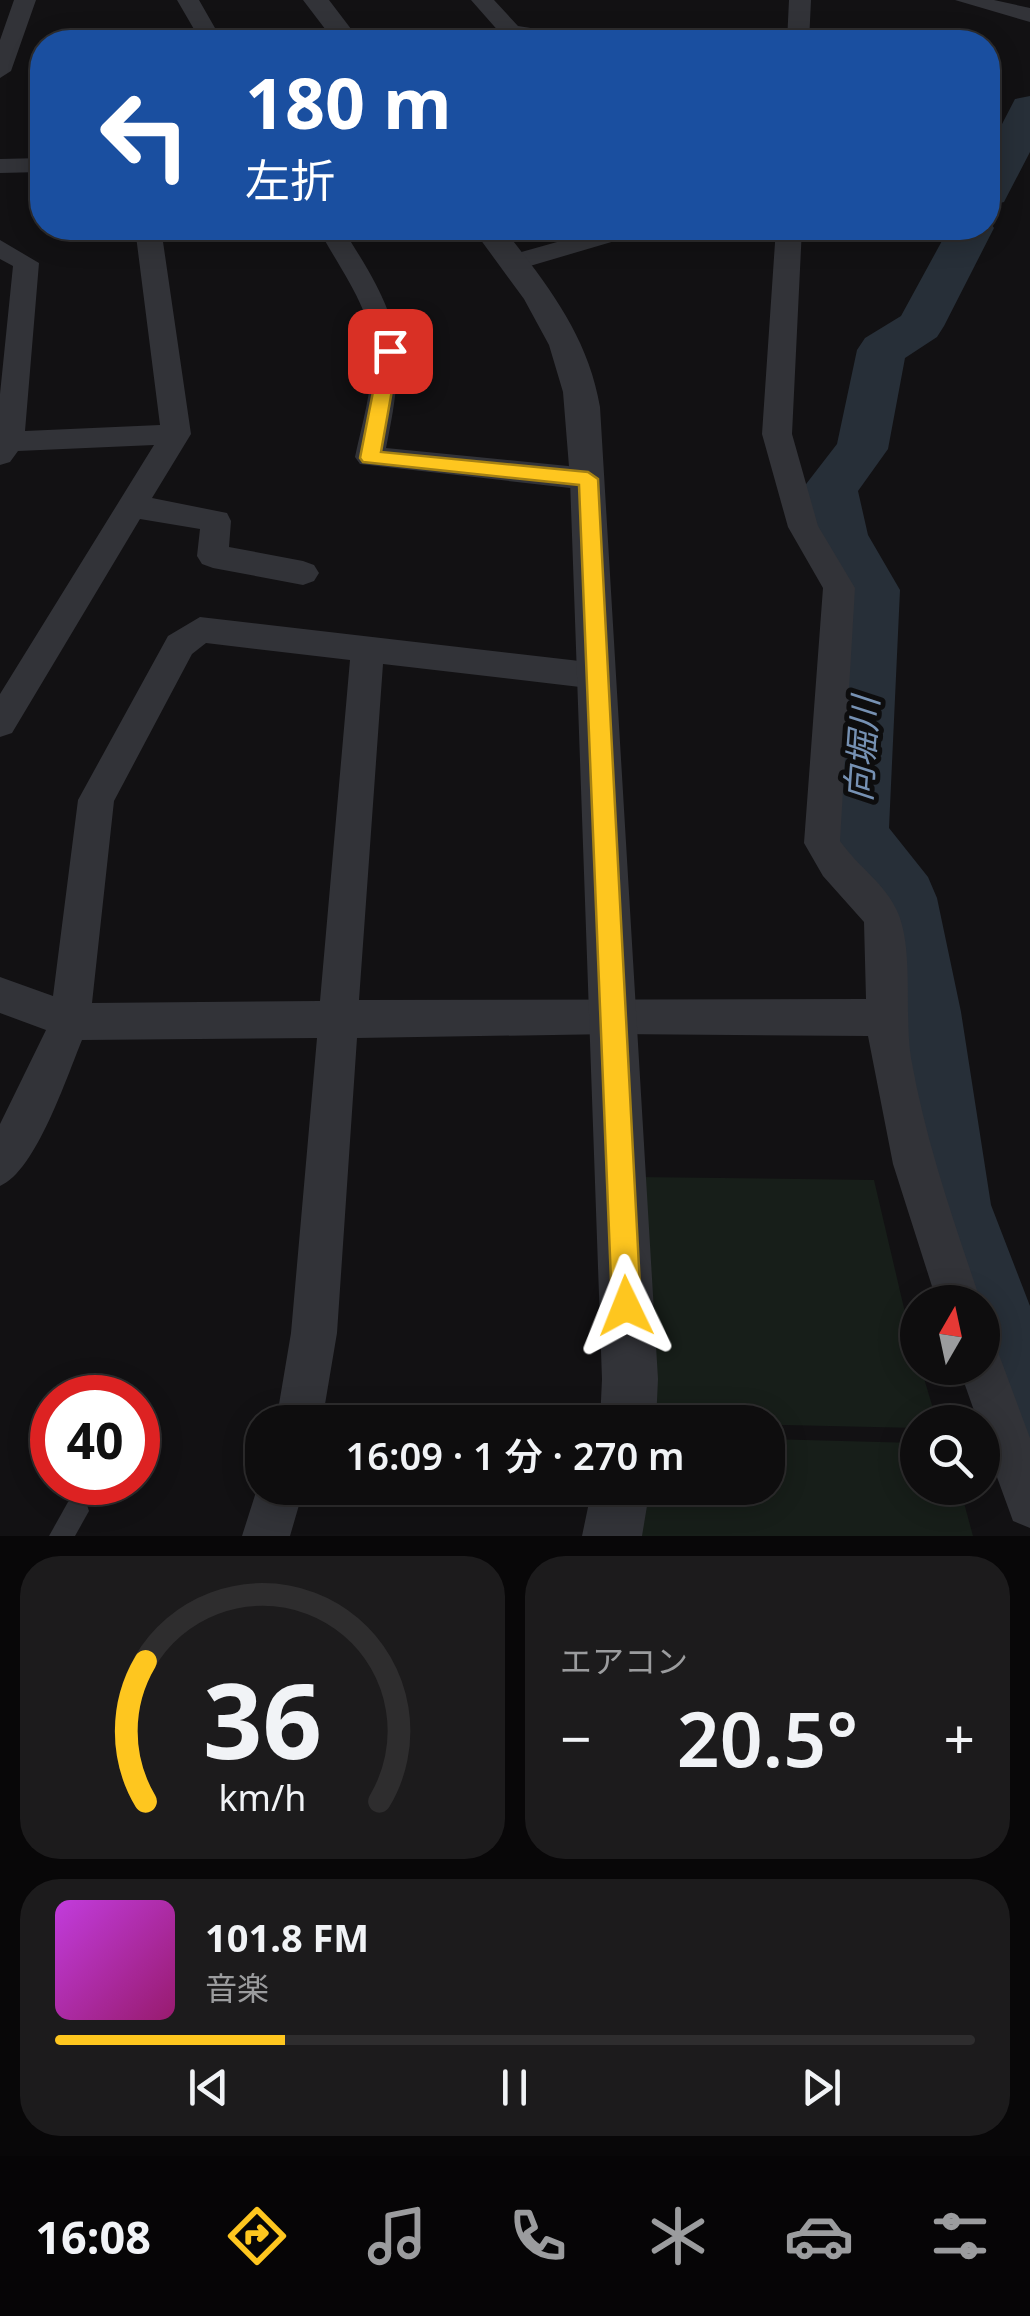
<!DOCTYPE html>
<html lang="ja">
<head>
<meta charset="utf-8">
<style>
  :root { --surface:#0e0d0e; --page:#1c1b1c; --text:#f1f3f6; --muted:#9b9c9e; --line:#2e2d2e; --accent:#fec61f }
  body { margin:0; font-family:"Noto Sans","Noto Sans JP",sans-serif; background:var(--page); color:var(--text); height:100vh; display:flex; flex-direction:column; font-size:38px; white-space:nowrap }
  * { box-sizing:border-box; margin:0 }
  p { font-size:32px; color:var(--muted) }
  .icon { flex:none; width:55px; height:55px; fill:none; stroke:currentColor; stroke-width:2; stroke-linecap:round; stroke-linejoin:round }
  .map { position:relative; height:1536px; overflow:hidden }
  .panel { display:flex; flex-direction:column; gap:20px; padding:20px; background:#080708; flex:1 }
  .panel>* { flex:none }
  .banner { position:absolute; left:30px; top:30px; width:970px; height:210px; border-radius:40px; box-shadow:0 5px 25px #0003,0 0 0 2px var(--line); background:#1a4fa0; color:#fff; overflow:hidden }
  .needle { width:65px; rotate:9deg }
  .tools { position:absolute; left:900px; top:1285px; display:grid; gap:20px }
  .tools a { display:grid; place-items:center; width:100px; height:100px; border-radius:50%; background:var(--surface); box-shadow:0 5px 25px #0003,0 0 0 2px var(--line); font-size:50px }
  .speed { position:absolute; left:30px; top:1375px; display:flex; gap:20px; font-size:50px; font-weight:700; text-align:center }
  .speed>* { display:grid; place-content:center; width:130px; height:130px; border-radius:50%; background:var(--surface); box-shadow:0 5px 25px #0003,0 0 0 2px var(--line); line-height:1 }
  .speed .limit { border:15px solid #d22; background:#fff; color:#111 }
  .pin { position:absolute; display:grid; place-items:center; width:85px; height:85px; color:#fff; margin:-42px; border-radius:20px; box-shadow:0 5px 15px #0006 }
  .me { position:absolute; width:110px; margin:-55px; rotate:358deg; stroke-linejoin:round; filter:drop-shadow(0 0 8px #0008) }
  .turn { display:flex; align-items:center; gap:35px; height:210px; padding:0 50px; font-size:45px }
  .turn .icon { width:130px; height:130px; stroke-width:2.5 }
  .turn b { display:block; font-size:70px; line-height:85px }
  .big { font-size:75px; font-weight:600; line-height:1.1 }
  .panel .tile { flex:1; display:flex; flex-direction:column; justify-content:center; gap:15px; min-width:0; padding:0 35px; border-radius:40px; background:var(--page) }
  .panel .dial { align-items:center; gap:0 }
  .dial svg { height:260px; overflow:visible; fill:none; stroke:var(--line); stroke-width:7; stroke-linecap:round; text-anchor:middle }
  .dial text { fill:var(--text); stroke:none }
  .song { display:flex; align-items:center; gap:30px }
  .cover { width:120px; height:120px; border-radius:15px; background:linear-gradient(135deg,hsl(290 70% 55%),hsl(320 70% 35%)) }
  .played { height:10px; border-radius:5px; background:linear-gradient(90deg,var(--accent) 25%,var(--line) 25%) }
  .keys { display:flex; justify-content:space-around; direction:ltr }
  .heat { display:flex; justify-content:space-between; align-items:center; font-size:55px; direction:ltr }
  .panel .tiles { flex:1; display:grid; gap:20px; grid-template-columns:1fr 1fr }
  .tile:last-child { grid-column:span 2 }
  .trip { position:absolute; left:245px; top:1405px; width:540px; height:100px; border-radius:40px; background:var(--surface); box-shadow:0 5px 25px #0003,0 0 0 2px var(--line); font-weight:600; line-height:100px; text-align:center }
  .tab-bar { display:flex; height:160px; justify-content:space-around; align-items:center; background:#060506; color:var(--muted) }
  .tab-bar .icon { width:70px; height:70px }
  .tab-bar .on { color:var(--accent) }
  .tab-bar b { font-size:45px; color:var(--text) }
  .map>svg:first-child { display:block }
  .green { fill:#171e19 }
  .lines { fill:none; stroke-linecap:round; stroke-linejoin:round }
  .river { fill:#272f38; fill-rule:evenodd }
  .service { fill:#323338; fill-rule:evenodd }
  .minor { fill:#323338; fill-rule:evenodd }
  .tertiary { fill:#323338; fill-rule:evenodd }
  .route { fill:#fec61f; stroke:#a58114; stroke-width:2.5 }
  .labels { text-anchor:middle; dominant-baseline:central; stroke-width:10; stroke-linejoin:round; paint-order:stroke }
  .water-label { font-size:35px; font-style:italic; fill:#7691b3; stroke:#0d0d0e }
</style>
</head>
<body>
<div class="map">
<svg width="1030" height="1536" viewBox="0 0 1030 1536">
  <rect width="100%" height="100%" fill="#121113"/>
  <path class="green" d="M637 1177 874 1180 918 1368H921L937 1422H918L917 1428 657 1422Z
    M768 1439 917 1443 918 1488H960L973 1536H627L636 1488H768Z"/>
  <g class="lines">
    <path class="river" d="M1030 96V152L1004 202 988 206V151L1015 99Z
      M988 219 994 228 944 326 937 337 905 358 888 449 858 491 868 535 900 590 889 828 928 877 937 898 961 1012 991 1205 1030 1306V1454L1001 1442 972 1368H982V1302H949L915 1205 891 1012 873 908 824 835 844 590 813 536 803 488 837 444 857 350 865 338 901 316 949 228H988Z"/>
    <path class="service" d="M77 1499 86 1502 89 1511 75 1536H49L68 1502Z"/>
    <path class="minor" d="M14 0H36L11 71 0 78V40Z
      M177 0H199L223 42H161L164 37 195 31Z
      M471 0H494L518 26 575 35 586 42H508Z
      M789 0H811L809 42H787Z
      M955 0H994L1030 8V22Z
      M42 158V172L0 173V159Z
      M135 228H161L191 434 152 498 227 513 231 521 229 547 303 561 314 565 319 573 314 581 303 585 213 568 202 564 197 556 200 529 140 519 12 733 0 737V694L154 445 18 451 10 462 0 465V394L13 266 0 259V240L39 263 25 431 160 425Z
      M318 228H342C400 318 408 342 386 448L588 468 599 471 603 479 599 487 588 490 360 464 355 457C365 410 383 357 363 310 351 281 332 255 318 228Z
      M607 228H646L642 233 513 271 500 263 504 257Z
      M776 228H802L792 434 818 526 855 588 840 841C858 867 886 884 898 913 914 951 904 1014 911 1058 926 1143 954 1222 981 1302H937L893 1164 868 1036 613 1034 357 1038 337 1333 322 1422H276L291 1333 317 1038 82 1040C67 1076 36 1171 0 1186V1124L46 1030 0 1013V977L53 996 78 800 168 636 200 617 597 663 609 667 614 676 609 685 597 689 383 664 359 1000 866 999 864 922 823 876 804 843 823 588 788 527 762 434ZM206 643 350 660 320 1001 92 1003 114 801 192 654Z
      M982 1345 998 1352 1030 1438V1528L1013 1521 982 1436V1422H978L959 1368H982Z
      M262 1473V1488H304L290 1536H242Z"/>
    <path class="tertiary" d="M303 0H329L361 42H335Z
      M472 228H503C546 283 588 335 600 407L658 1379 656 1422H600L602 1379 570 479 563 392 549 345 524 299Z
      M592 1488H650L642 1536H582Z"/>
  </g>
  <path class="route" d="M390 345 399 351 381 452 588 472 598 479 641 1306 637 1317 626 1321 616 1317 612 1306 579 485 363 462 360 458 381 351Z"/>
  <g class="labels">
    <g class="water-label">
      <text transform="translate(861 749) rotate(-86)">向堀川</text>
    </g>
  </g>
</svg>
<div class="tools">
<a><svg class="needle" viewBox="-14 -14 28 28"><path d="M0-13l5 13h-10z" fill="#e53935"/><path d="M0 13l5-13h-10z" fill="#9b9c9e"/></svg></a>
<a><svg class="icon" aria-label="search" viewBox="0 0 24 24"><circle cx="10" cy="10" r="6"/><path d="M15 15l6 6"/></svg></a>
</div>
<div class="speed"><div class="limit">40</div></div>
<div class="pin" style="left:390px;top:351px;background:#d93025"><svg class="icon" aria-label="arrive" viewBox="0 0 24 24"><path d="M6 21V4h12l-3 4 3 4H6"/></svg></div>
<svg class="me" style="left:626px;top:1306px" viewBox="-20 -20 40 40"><path d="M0-17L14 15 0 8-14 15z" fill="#fec61f" stroke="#fff" stroke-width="4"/></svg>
<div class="trip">16:09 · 1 分 · 270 m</div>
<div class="banner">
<div class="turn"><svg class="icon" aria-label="left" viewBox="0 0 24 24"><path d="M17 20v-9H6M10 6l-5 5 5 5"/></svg><div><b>180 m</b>左折</div></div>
</div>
</div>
<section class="panel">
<div class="tiles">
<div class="tile dial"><svg viewBox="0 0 100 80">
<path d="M14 69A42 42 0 1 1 86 69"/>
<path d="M14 69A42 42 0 0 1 14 26" stroke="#fec61f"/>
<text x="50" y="56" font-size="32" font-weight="700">36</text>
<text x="50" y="72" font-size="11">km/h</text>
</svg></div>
<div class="tile"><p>エアコン</p>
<div class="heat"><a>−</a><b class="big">20.5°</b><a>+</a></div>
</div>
<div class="tile">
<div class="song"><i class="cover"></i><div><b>101.8 FM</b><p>音楽</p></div></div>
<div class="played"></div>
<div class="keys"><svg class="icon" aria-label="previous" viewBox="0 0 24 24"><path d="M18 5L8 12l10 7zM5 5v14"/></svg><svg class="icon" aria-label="pause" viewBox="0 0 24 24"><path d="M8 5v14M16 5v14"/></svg><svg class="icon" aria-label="next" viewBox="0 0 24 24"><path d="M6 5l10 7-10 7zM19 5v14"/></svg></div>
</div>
</div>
</section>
<nav class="tab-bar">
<b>16:08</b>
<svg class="icon on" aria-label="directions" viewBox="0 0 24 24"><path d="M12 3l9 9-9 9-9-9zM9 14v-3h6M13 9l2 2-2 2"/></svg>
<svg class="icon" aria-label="music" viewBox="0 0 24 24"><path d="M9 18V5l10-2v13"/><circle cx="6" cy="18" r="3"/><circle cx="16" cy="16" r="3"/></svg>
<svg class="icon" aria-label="phone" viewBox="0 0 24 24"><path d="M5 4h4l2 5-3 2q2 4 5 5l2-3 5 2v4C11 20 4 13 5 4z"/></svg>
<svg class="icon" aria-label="climate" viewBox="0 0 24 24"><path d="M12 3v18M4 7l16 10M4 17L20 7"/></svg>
<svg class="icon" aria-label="car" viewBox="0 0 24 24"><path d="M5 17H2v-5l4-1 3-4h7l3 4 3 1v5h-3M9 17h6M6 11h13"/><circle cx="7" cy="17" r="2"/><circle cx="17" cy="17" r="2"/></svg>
<svg class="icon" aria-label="filters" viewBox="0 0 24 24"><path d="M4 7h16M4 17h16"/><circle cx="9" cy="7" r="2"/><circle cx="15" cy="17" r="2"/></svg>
</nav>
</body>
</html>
